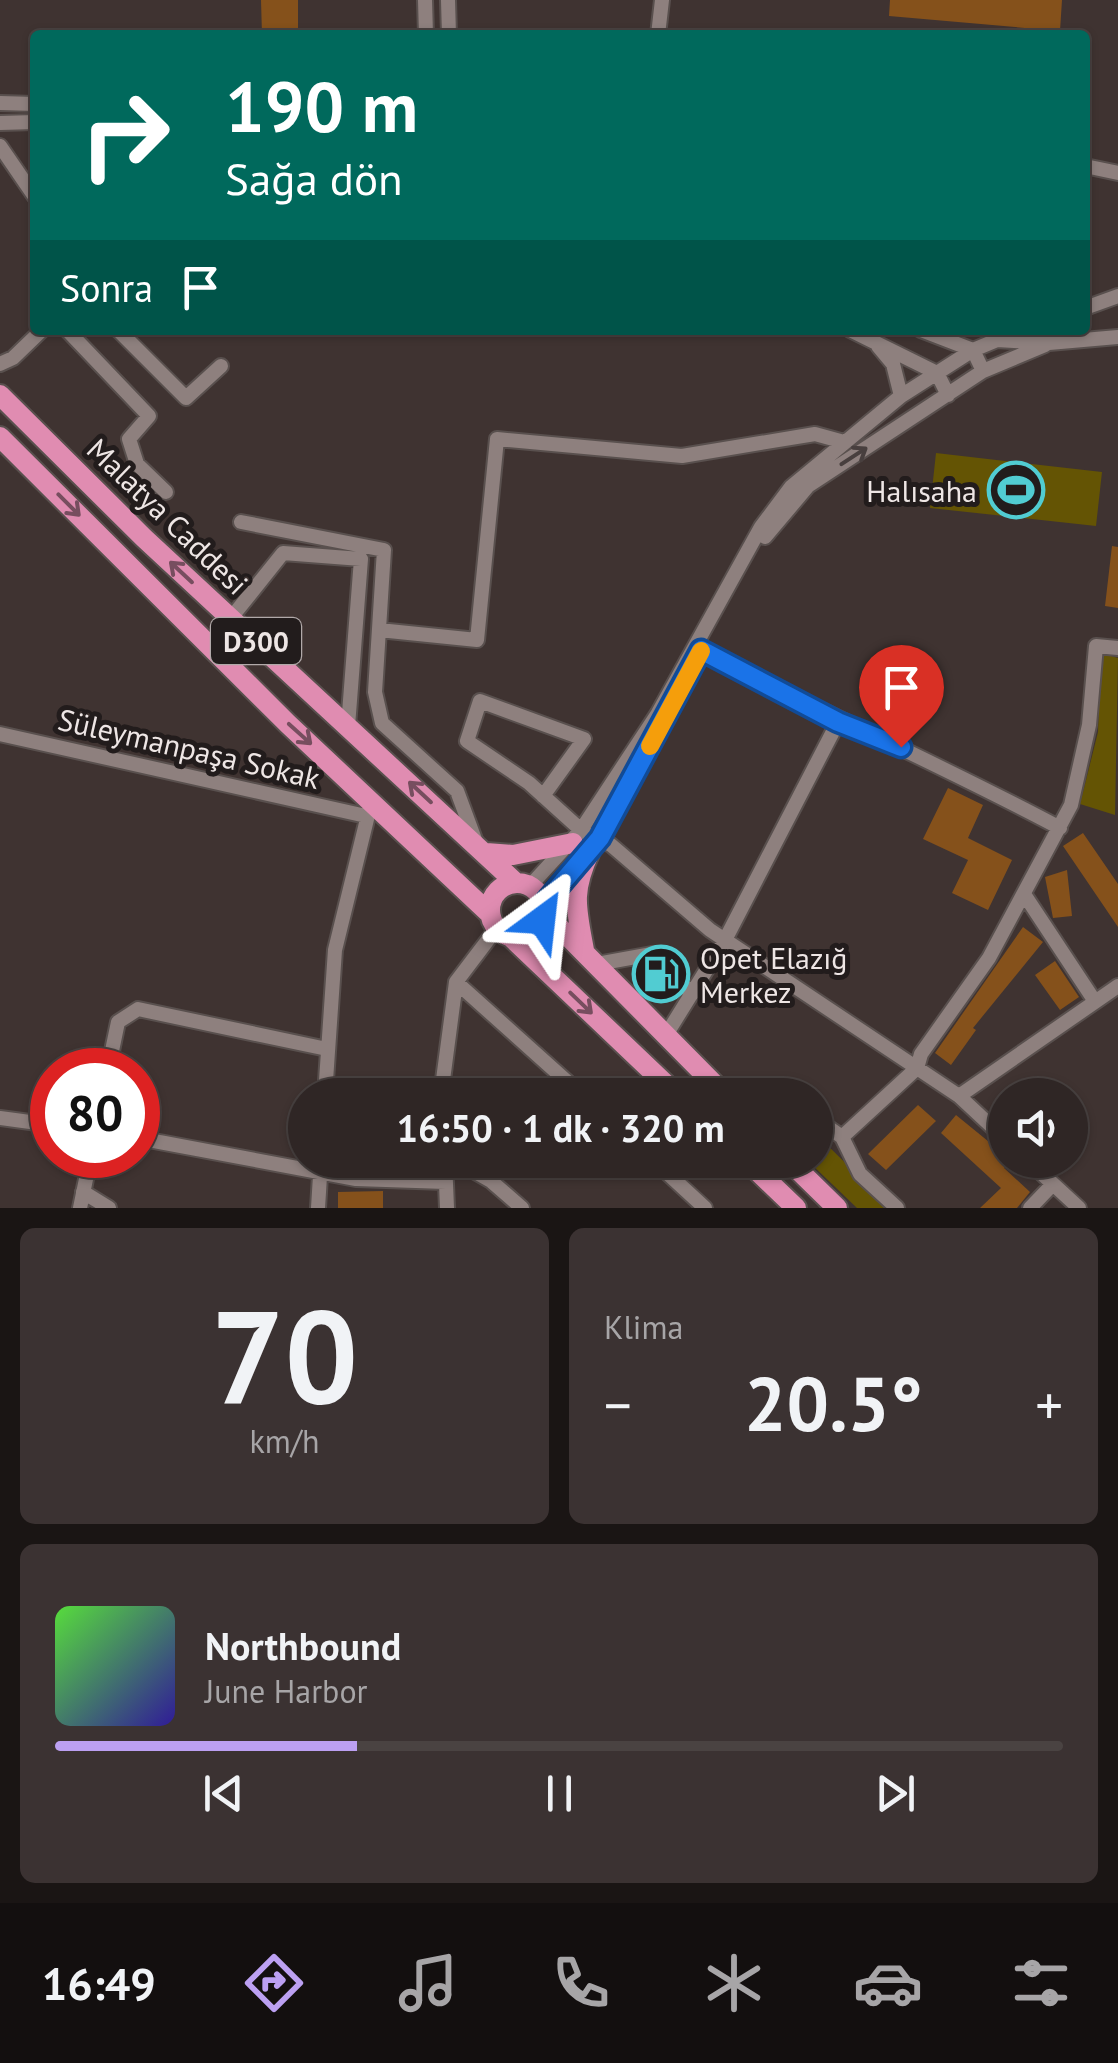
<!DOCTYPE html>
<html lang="tr">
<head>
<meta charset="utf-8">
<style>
  :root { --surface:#2f2625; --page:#3b3232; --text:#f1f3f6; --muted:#a7a5a7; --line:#4a4342; --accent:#bca0f2 }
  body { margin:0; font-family:"PT Sans",sans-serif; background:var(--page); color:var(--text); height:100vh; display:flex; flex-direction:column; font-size:38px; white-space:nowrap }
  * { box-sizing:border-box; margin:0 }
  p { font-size:32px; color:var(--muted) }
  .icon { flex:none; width:55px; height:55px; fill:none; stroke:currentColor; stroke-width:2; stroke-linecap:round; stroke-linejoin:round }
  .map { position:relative; height:1208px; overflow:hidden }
  .sheet { display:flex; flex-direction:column; gap:20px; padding:20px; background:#1a1514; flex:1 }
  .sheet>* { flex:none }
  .guide { position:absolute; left:30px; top:30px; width:1060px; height:305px; border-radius:10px; box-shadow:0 2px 8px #0004,0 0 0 2px var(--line); background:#00695c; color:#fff; overflow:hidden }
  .fabs { position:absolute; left:988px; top:1078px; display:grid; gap:20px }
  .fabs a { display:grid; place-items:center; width:100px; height:100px; border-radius:50%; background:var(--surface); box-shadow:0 2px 8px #0004,0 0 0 2px var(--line); font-size:50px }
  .speed { position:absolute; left:30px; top:1048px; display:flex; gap:20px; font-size:50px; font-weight:700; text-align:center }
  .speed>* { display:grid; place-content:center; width:130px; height:130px; border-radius:50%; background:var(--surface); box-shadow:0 2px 8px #0004,0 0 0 2px var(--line); line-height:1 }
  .speed .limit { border:15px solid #d22; background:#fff; color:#111 }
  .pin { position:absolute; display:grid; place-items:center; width:85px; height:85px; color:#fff; margin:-102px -42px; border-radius:50% 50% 50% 0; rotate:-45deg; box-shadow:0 0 10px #0007 }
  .pin .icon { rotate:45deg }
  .me { position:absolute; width:110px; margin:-55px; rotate:30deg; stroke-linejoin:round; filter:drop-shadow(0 0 8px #0008) }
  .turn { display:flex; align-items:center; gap:35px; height:210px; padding:0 30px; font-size:45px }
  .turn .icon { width:130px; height:130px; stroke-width:2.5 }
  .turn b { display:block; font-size:70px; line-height:85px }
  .then { display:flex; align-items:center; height:95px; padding:0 30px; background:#0003; gap:20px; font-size:38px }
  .big { font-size:75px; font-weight:800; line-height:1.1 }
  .sheet .card { flex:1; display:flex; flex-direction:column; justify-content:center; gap:15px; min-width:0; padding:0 35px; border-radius:15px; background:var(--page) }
  .sheet .dial { align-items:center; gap:0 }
  .dial b { font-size:130px; line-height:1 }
  .song { display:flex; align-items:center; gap:30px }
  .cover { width:120px; height:120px; border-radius:15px; background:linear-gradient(135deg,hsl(110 70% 55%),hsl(250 70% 35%)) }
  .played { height:10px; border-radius:5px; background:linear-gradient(90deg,var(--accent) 30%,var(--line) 30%) }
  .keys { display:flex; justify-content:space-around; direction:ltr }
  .heat { display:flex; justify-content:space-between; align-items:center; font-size:55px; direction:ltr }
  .sheet .tiles { flex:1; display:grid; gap:20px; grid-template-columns:1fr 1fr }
  .card:last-child { grid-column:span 2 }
  .trip { position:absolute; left:288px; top:1078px; width:545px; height:100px; border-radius:50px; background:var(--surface); box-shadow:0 2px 8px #0004,0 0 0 2px var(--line); font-weight:800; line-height:100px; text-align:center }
  .tab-bar { display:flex; height:160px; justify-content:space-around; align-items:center; background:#130f0f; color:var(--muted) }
  .tab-bar .icon { width:70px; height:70px }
  .tab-bar .selected { color:var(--accent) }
  .tab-bar b { font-size:45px; color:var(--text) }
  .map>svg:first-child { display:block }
  .green { fill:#645404 }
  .building { fill:#85511b }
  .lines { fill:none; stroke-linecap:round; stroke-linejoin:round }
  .minor-casing { stroke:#59504e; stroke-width:18 }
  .highway-casing { stroke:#59504e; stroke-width:24 }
  .minor { stroke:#8e807e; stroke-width:14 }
  .highway { stroke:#e08cb1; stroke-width:20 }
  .oneway { stroke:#483f3e }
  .oneway2 { stroke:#774e5f }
  .route-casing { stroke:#114b97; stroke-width:25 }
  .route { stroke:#1a73e8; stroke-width:18 }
  .slow { stroke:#f59e0b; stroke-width:18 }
  .labels { text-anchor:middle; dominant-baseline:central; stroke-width:10; stroke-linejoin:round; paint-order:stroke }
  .shield { fill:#221c1c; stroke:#b1a9a9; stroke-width:2.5 }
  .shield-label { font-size:28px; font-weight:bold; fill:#eee6e5 }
  .poi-label { font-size:30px; fill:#eee6e5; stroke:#221c1c; text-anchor:end }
  .street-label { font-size:30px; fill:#eee6e5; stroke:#221c1c }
</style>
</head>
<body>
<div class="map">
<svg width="1118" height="1208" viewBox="0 0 1118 1208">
  <rect width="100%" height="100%" fill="#3f3331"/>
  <path class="green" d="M936 453 1102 472 1096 526 930 508Z
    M1101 653 1118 658 1115 815 1080 804 1098 732Z
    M815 1133 891 1208H857L807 1160H815Z"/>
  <path class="building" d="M261 0H298V35H262Z
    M890 0H1062L1060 31 889 16Z
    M1112 546 1118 547V608L1105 606Z
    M948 788 983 805 968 838 1012 860 988 910 952 893 968 860 923 839Z
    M1083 833 1118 884V927L1063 846Z
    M1067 870 1072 916 1053 918 1045 877Z
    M1023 927 1043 942 973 1028 976 1030 951 1065 935 1053Z
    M1055 961 1079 997 1060 1010 1035 975Z
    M918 1105 936 1121 886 1170 868 1154Z
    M956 1115 994 1146 1008 1162 1004 1168 1030 1192 1017 1208H980L1001 1188 941 1133Z
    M383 1191V1208H338V1192Z"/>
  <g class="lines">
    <g class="minor-casing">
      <path id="minor" d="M425 0 426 35
        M448 0 449 35
        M658 35 662 0
        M0 103 35 104
        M0 123 35 122
        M0 146 35 197
        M1085 166 1118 173
        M1085 308 1118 296
        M67 330 149 416 129 439 137 464 166 492
        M118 330 186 398 221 366
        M850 330 937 373 948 395
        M921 330 973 350 983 371
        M878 346 893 364 901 396
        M0 364 13 358 42 330
        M241 522 384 550 375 692 382 723 457 791 477 845
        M765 537 808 486 983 371 1045 345
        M231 618 283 553 361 559 348 726
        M379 630 477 640 497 439 682 456 815 434 844 442
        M701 650C820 712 942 765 1060 828
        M0 734 366 816
        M543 796 584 739 480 701 467 741 529 783 581 830 611 845 710 930 959 1096 1005 1139
        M596 843 667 713
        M530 886 581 830 658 713 761 527 791 487 901 396 973 350 997 340 1049 343 1118 337
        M1024 894 1094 1000
        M544 904 583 860
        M597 964 652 954 692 994
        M456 982 582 1095
        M666 1035 725 940 838 722
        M108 1070 118 1022 138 1009 327 1049
        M325 1095 335 950 369 811
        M441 1095 456 982 497 928
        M959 1096 1118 986
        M0 1118 52 1125
        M815 1118 842 1137 917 1068 921 1054 989 958 1071 805 1089 725 1096 646 1118 648
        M842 1137 860 1174 897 1208
        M138 1138 356 1179 446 1182
        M445 1160 447 1208
        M454 1160 491 1181 522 1208
        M653 1160 705 1208
        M1027 1160 1079 1208
        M83 1192 109 1208
        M80 1208 91 1155
        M318 1208 321 1160
        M1030 1208 1053 1184"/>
    </g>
    <g class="highway-casing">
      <path id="highway" d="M0 395 144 538 516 883
        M0 437 288 724 490 914
        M486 853 513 855 573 843
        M490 910a27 27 0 1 1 54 0a27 27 0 1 1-54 0Z
        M544 912 725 1095
        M510 936 677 1095
        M584 950C576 907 571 892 590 851
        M746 1160 796 1208
        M788 1160 837 1208"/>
    </g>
    <use href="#minor" class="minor"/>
    <use href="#highway" class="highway"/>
  </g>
  <defs><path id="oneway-shaft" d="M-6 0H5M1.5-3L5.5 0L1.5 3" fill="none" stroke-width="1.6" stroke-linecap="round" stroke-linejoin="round" transform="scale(2.5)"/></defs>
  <use class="oneway" href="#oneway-shaft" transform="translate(854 456) rotate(-33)"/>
  <g class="oneway2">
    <use href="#oneway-shaft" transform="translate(69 505) rotate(45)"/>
    <use href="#oneway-shaft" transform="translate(181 572) rotate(-137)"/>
    <use href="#oneway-shaft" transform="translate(300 734) rotate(42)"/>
    <use href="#oneway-shaft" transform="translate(420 792) rotate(-137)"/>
    <use href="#oneway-shaft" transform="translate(581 1003) rotate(44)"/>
  </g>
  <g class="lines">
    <g class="route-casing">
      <path id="route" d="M542 920 544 904 600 838 701 650 838 722 901 747"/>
    </g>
    <use href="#route" class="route"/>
    <path class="slow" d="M650 746 701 651"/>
  </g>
  <defs>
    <g id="stadium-ring" transform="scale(2.875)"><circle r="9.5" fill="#221c1c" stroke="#51ccd2" stroke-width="1.5"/><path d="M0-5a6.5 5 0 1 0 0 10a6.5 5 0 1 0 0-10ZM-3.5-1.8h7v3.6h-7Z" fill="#51ccd2"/></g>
    <g id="fuel-ring" transform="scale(2.875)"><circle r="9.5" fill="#221c1c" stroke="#51ccd2" stroke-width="1.5"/><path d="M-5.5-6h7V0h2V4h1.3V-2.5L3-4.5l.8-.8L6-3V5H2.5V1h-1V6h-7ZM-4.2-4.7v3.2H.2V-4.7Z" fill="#51ccd2"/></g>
  </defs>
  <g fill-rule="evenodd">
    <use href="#stadium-ring" x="1016" y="490"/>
    <use href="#fuel-ring" x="661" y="974"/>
  </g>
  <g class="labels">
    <rect class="shield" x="211" y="618" width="90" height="46" rx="8"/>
    <g class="shield-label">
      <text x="256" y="641">D300</text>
    </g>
    <g class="poi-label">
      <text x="977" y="490">Halısaha</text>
      <text x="700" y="957" text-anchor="start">Opet Elazığ<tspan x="700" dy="34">Merkez</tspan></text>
    </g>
    <g class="street-label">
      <text transform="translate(168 516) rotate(44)">Malatya Caddesi</text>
      <text transform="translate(189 748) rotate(13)">Süleymanpaşa Sokak</text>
    </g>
  </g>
</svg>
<div class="fabs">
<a><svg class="icon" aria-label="sound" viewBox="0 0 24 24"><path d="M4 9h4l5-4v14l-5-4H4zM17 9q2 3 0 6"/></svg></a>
</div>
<div class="speed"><div class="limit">80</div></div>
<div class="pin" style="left:901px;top:747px;background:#d93025"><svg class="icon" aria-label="arrive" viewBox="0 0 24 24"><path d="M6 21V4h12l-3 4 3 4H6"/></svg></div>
<svg class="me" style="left:542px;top:920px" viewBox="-20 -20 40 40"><path d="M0-17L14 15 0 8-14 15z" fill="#1a73e8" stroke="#fff" stroke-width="4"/></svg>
<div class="trip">16:50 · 1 dk · 320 m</div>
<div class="guide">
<div class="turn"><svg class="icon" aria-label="right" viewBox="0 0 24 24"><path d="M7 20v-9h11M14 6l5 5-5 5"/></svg><div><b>190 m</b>Sağa dön</div></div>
<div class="then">Sonra<svg class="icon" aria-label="arrive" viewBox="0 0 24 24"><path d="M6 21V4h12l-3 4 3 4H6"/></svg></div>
</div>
</div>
<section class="sheet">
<div class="tiles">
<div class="card dial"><b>70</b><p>km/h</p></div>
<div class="card"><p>Klima</p>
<div class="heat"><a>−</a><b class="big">20.5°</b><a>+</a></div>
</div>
<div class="card">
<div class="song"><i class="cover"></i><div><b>Northbound</b><p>June Harbor</p></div></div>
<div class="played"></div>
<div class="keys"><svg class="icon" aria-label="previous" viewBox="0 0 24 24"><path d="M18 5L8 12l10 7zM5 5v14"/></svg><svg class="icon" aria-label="pause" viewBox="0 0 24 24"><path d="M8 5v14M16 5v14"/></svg><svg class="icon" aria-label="next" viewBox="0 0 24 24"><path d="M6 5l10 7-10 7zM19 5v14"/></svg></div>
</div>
</div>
</section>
<nav class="tab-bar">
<b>16:49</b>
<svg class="icon selected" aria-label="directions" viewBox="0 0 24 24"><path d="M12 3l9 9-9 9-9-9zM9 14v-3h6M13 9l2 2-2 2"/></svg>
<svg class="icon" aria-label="music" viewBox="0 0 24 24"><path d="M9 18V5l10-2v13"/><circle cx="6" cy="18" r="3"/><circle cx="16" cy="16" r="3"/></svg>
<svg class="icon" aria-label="phone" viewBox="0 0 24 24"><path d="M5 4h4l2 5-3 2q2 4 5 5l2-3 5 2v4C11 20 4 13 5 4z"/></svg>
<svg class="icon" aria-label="climate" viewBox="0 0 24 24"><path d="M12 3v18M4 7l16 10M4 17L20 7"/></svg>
<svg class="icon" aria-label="car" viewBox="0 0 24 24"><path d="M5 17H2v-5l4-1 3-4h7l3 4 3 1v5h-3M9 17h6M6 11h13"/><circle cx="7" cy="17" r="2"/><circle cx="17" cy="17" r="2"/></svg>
<svg class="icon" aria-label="filters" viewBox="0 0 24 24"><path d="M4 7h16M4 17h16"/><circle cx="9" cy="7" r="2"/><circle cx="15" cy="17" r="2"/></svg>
</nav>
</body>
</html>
